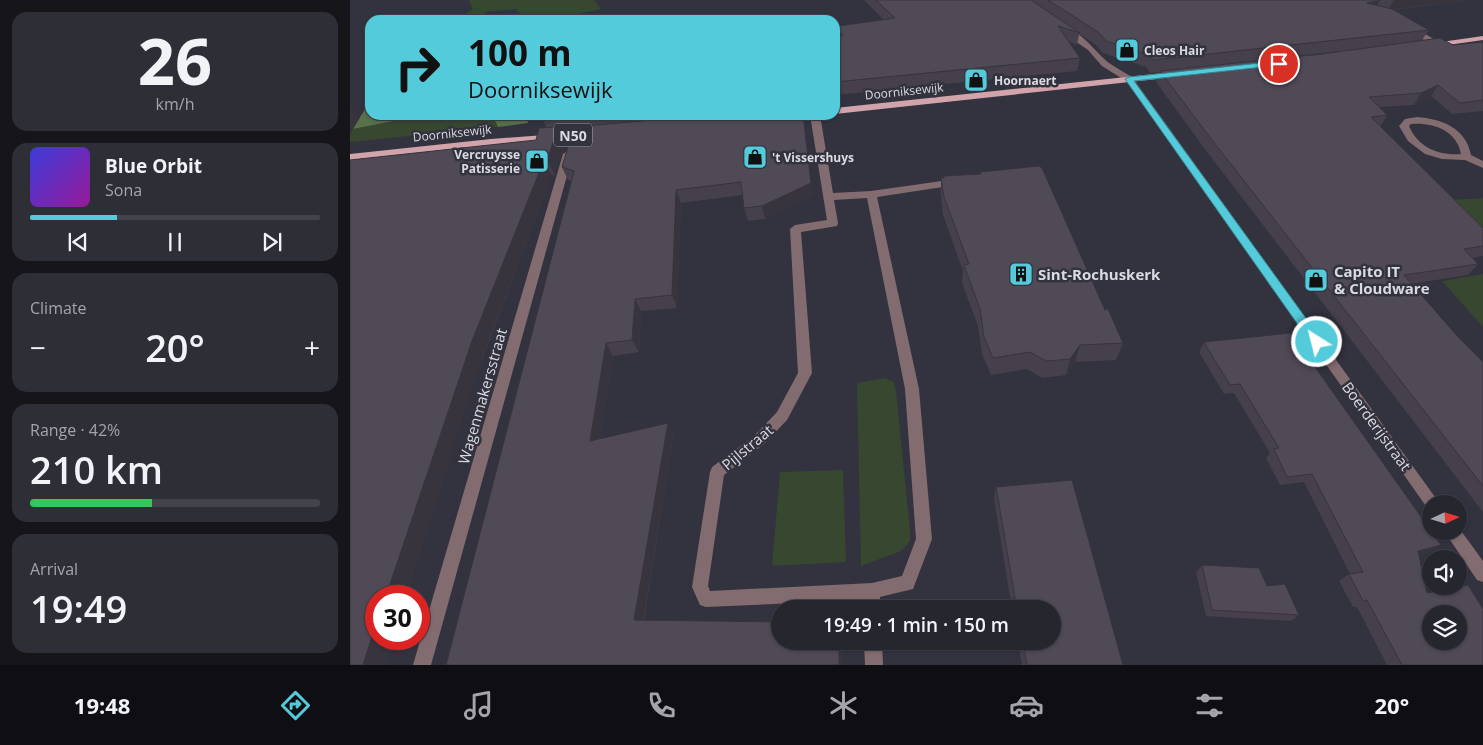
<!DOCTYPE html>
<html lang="en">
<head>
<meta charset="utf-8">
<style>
  :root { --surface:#26262f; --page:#2e2e37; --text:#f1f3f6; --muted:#a4a5aa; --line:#42434b; --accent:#53cbdb }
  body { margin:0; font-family:"Open Sans",sans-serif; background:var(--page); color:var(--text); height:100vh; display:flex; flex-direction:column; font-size:19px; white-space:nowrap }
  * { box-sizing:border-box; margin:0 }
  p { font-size:16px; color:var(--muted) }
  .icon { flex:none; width:28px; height:28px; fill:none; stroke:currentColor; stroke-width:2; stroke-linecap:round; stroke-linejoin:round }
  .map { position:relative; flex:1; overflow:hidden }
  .drawer { display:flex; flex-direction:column; gap:12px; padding:12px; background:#15151a; width:350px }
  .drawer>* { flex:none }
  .hud { position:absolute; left:15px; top:15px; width:475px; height:105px; border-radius:15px; box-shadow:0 1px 4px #0004,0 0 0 1px var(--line); background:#53cbdb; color:#111; overflow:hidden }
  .needle { width:32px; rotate:86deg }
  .buttons { position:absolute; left:1072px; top:495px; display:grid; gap:10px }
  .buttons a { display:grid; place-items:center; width:45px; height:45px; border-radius:50%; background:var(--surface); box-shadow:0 1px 4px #0004,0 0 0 1px var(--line); font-size:25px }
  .speed { position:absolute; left:15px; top:585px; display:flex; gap:10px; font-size:25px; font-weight:700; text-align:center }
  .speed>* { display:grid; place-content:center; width:65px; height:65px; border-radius:50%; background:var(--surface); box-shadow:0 1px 4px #0004,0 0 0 1px var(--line); line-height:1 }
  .speed .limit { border:8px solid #d22; background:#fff; color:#111 }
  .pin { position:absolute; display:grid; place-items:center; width:42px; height:42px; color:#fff; margin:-21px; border:2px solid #fff; border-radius:50%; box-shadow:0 1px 5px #0007 }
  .me { position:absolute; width:55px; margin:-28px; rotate:324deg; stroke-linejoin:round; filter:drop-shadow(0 0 4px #0008) }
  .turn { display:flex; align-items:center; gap:18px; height:105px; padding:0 20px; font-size:22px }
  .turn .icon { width:65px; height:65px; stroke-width:2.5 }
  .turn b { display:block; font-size:35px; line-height:42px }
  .big { font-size:38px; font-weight:600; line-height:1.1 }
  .drawer .card { flex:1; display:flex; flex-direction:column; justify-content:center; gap:8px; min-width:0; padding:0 18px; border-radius:15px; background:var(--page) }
  .drawer .dial { align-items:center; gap:0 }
  .dial b { font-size:65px; line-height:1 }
  .song { display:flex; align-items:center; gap:15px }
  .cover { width:60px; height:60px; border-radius:8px; background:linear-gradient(135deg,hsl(240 70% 55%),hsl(300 70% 35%)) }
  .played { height:5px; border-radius:2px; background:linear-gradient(90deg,var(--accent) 30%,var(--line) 30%) }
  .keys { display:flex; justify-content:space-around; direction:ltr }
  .heat { display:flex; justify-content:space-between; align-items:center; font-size:28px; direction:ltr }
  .charge { height:8px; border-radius:4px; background:linear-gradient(90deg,#34c759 42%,var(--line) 0) }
  .trip { position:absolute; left:421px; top:600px; width:290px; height:50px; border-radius:25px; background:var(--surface); box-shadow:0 1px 4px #0004,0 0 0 1px var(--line); font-weight:600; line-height:50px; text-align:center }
  .tab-bar { display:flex; height:80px; justify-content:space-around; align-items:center; background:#0f0f13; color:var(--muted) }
  .tab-bar .icon { width:35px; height:35px }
  .tab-bar .selected { color:var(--accent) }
  .tab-bar b { font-size:22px; color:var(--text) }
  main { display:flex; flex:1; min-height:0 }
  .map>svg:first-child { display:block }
  .green { fill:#374730 }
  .forest { fill:#58714b }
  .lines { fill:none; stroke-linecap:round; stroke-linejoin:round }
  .minor { fill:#836c70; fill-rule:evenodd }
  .major { fill:#d1a3aa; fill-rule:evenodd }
  .wall { fill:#45404b; fill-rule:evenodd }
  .shaded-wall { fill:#38343d }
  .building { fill:#504a57; stroke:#38343d; fill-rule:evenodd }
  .route { fill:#53cbdb; stroke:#36848e }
  .labels { text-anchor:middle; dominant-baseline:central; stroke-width:5; stroke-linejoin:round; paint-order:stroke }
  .far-poi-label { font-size:12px; font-weight:bold; fill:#dadae2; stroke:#33323f; text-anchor:start }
  .far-street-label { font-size:12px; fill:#dadae2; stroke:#33323f }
  .shield { fill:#33323f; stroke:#a8a8b1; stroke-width:1 }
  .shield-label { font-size:14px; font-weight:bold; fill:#dadae2 }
  .poi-label { font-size:15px; font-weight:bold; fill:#dadae2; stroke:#33323f; text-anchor:start }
  .street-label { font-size:15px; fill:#dadae2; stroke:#33323f }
</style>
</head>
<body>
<main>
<section class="drawer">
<div class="card dial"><b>26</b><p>km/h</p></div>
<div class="card">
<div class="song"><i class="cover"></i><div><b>Blue Orbit</b><p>Sona</p></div></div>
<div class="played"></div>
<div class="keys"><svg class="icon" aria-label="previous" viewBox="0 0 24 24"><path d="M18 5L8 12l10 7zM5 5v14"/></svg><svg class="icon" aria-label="pause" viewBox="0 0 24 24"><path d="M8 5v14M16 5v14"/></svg><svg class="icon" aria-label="next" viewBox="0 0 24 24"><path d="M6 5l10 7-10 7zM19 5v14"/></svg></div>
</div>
<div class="card"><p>Climate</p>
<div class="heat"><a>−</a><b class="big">20°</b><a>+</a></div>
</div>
<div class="card"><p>Range · 42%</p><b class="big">210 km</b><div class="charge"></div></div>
<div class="card"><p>Arrival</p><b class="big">19:49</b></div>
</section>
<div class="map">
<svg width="1133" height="665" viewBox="0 0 1133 665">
  <rect width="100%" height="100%" fill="#33323f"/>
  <path class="green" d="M119 0H244L251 9 202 20H177L166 9 135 12 137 20H107L123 9Z
    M44 115H142L148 127 0 142V134L3 129 44 121Z
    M1133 198V249L1085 201Z
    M1133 274V327L1092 281Z
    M535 378 544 382 546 391 560 530V541L551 551 511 566 507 383Z
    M493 470 496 562 422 566 430 472Z"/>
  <path class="forest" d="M18 96H20V115H44V121L3 129 18 104Z
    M142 115H176L178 123 148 127Z"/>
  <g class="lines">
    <path class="minor" d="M1056 26H1062L1092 44 1085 46 1056 30Z
      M712 28C728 26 747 54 759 63 766 68 774 72 782 77L1090 504H1081V510L1078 509 776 81 752 66 738 50 712 32Z
      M460 115H470L483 193 521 191 606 179 611 182 606 185 527 197 569 389 582 539 563 589 530 597V609H514V600L356 607 350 605 342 587 360 472 362 467 404 436 427 412 448 373 440 229 445 225 477 220ZM517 198 555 389 566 539 552 576 522 583 360 591 358 586 374 475 414 444 437 420 462 373 451 232 487 226 488 223 484 200Z
      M1067 117C1092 119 1116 128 1121 155L1133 161V168L1115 160 1092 159 1075 154 1058 141 1049 126 1055 119ZM1061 124C1082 122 1107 130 1111 154 1088 156 1068 147 1059 126Z
      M218 151 223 154 81 665H63L213 154Z
      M1109 528 1133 561V582L1127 580 1094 531H1109Z
      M514 641H532L533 665H515Z"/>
    <path class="major" d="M1133 36V40L1084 47 1080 45 1084 43Z
      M823 72 826 73V77L485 114V108Z
      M236 132 241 135 239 137 141 145 0 160V154L141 139Z"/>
  </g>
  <path class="wall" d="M514 0H1121L1043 10 1079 30 1072 40 1103 45 1133 42V111L1102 114 1081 96 1064 105 1029 107 1037 115 1030 127 1133 228V256L1122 258 1128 264 1118 275 1061 284 1108 337 1133 362V512L857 152 806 82 809 72 800 73 796 67 753 53 745 44 729 34 727 45 719 42 730 58 727 71 485 95V36H490L489 26 534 20ZM992 51 972 54 925 58Z
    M195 115H453L463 196 415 219 398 221 394 208 393 195 331 203 327 308 291 311 289 352 263 356 250 439 324 434 294 620 430 641H491L492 665H96L222 181 218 180 212 167 223 131 211 132 215 142 205 176 202 175 26 639H43L35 665H0L186 140 197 128 193 121Z
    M630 172 755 310 773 343 766 360 725 362 716 375 692 378 677 369 641 375 632 354 628 326 612 283 613 271 593 215 591 196V178L630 174Z
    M854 342 1080 553 1069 555 1077 593 1133 665H1037L1007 607H1003L989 581 999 574H1000L954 482 930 485 916 458 920 453 884 393 874 394 849 352Z
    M646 487 773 665H672L668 641H702V609H662L644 499Z
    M852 565 917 586 949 615 941 621 856 616 846 572Z"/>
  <path class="shaded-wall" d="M1030 0 1024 12 1017 3Z
    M1044 0H1121L1038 10Z
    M1088 85 1081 96 1064 105 1071 93Z
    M0 103 10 117 0 133Z
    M453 115 463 196 415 219 412 206Z
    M208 127 215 142 205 176 197 161Z
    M194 160 202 175 133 355 57 596H36L122 341Z
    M326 190 331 203 327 308 322 295Z
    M285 299 291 311 289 352 282 340Z
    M256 343 263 356 248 452 240 441Z
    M730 345 725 362 716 375 720 359Z
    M318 423 324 434 292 628 284 620Z
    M1091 545 1080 553 1057 558 1068 551Z
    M26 624V639H43L35 665H13Z
    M489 641H491L492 665H489Z"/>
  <path class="building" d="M526 0H681L730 33 708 26 730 58 485 82V36H492L489 26 545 18Z
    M698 0H1030L1017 3 1042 9 1079 30 803 60 799 55 756 41 748 32Z
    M1090 38 1103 45 1133 42V100L1110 103 1088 85 1071 93 1019 97 1037 115 1021 117 1133 228V246L1114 249 1128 264 1054 275 1108 337 1133 362V486L862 140 810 71 972 54Z
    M195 115H255L193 121Z
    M358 115H453L461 183 412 206 394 208 391 182 326 190 322 295 285 299 282 340 256 343 240 441 318 423 284 620 430 622V641H489V665H96L224 171 212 167 224 127Z
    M208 127 197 161 194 160 122 341 36 596H26V624L13 665H0V160L186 140 189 128Z
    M689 166 692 168 755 310 758 309 773 343 730 345 720 359 696 361 680 352 643 358 634 337 630 309 614 265 619 264 594 197 591 178H594V176L631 174 630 172Z
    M941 333 1091 545 1068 551 1077 593 1118 585 1133 609V665H1052L1017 600 1013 601 999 574 1013 572 962 474 937 477 924 449 929 448 890 384 880 385 854 342ZM1081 614H1109V641H1081Z
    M722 480 773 665H677L673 641H702V609H667L646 487Z
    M852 565 909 568 917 586 935 584 949 615 862 610Z"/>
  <path class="route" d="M929 61 932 62V65L784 81 971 339 973 342 971 346H963L775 79 779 77Z"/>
  <defs>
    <g id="shop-square" transform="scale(1.25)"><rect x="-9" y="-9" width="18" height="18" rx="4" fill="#53cbdb" stroke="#33323f"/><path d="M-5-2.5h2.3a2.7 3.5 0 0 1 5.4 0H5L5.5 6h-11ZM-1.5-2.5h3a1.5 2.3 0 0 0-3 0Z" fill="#111"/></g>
    <g id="building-square" transform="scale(1.25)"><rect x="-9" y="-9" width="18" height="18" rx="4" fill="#53cbdb" stroke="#33323f"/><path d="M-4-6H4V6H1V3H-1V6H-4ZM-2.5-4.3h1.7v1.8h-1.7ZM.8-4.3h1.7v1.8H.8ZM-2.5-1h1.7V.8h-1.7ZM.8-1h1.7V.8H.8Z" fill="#111"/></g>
  </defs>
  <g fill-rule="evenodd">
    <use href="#shop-square" x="777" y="50"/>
    <use href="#shop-square" x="626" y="80"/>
    <use href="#shop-square" x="405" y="157"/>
    <use href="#shop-square" x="187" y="161"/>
    <use href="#building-square" x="671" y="274"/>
    <use href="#shop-square" x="966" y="280"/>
  </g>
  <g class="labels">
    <g class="far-poi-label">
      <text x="794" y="50">Cleos Hair</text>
      <text x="644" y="80">Hoornaert</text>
      <text x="170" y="154" text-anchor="end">Vercruysse<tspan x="170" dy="14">Patisserie</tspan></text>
      <text x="422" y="157">'t Vissershuys</text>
    </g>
    <g class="far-street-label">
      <text transform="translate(554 91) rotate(-6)">Doorniksewijk</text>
      <text transform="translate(102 133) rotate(-6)">Doorniksewijk</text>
    </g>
    <rect class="shield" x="204" y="123.5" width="38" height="23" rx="4"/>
    <g class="shield-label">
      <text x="223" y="135">N50</text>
    </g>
    <g class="poi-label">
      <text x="984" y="271">Capito IT<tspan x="984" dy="17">&amp; Cloudware</tspan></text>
      <text x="688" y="274">Sint-Rochuskerk</text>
    </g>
    <g class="street-label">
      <text transform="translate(132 396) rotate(-74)">Wagenmakersstraat</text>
      <text transform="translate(1027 426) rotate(54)">Boerderijstraat</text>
      <text transform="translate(397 447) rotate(-40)">Pijlstraat</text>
    </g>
  </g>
</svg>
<div class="buttons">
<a><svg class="needle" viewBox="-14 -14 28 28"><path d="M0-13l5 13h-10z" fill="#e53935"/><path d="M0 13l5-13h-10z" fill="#a4a5aa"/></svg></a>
<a><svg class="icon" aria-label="sound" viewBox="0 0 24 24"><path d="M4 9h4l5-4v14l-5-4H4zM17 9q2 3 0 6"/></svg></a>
<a><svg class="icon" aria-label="layers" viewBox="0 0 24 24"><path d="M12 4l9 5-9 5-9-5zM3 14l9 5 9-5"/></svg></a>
</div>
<div class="speed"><div class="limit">30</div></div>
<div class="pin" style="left:929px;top:64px;background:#d93025"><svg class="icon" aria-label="arrive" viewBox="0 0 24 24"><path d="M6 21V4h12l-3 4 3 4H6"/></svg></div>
<svg class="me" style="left:967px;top:342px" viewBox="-20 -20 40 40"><circle r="17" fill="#53cbdb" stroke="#fff" stroke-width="3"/><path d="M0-11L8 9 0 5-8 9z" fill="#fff"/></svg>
<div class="trip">19:49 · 1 min · 150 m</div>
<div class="hud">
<div class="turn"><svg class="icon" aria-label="right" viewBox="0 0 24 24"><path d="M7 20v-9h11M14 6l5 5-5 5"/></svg><div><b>100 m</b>Doorniksewijk</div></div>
</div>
</div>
</main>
<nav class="tab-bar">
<b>19:48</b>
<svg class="icon selected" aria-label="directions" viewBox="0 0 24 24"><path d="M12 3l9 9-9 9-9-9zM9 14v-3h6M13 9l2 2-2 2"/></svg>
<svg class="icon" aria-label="music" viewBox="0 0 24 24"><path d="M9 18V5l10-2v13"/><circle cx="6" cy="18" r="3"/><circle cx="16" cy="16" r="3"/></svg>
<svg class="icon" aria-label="phone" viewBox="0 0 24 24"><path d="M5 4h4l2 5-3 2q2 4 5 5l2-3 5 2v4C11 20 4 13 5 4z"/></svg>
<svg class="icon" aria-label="climate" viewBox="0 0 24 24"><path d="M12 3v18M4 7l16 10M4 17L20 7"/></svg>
<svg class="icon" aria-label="car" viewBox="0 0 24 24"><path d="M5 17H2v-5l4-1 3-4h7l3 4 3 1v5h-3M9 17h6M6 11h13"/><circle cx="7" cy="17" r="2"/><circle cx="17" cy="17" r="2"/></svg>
<svg class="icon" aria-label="filters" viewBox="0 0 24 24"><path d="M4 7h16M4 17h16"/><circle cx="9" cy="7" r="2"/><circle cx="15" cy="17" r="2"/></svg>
<b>20°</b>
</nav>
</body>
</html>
